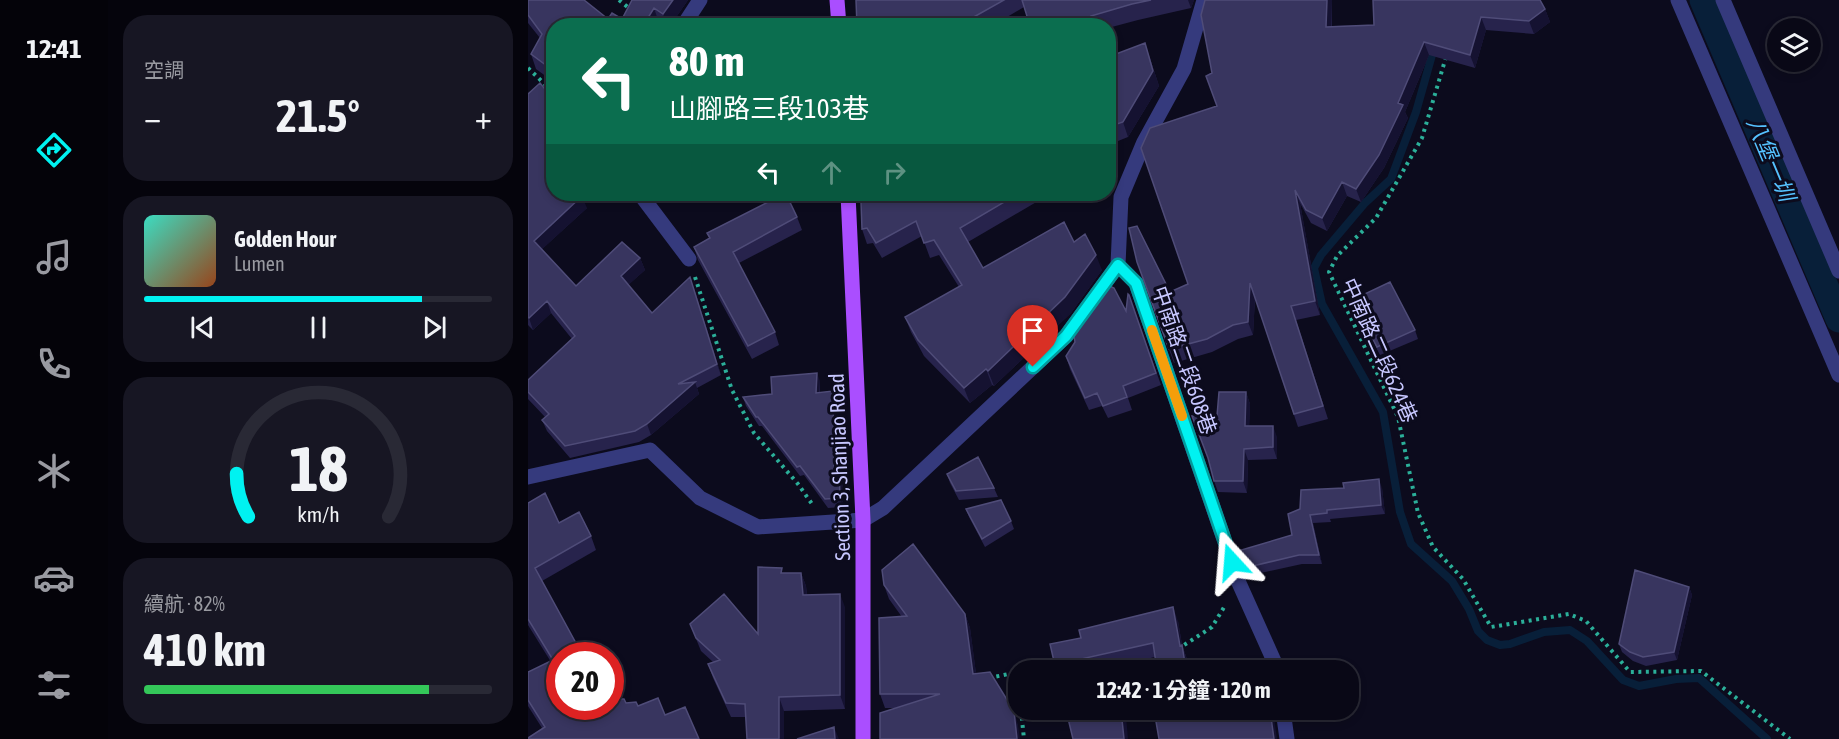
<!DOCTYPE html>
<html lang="zh-TW">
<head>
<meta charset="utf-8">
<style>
  :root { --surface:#090816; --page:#171623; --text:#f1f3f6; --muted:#999aa1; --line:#292935; --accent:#00f2f1 }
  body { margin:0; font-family:"Asap Condensed","Noto Sans TC",sans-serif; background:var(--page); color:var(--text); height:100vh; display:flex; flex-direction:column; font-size:22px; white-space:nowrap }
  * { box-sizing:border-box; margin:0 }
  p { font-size:20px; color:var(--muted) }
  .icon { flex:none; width:33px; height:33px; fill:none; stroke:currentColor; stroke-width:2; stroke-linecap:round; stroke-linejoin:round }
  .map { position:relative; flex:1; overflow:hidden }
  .panel { display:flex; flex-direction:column; gap:15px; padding:15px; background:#05040c; width:420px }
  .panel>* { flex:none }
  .guide { position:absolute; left:18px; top:18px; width:570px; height:183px; border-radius:24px; box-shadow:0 3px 9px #0003,0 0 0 2px var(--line); background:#0b6e4f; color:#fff; overflow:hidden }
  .fabs { position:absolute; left:1239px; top:18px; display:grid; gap:12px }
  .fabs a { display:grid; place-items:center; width:54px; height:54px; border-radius:50%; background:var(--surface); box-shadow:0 3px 9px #0003,0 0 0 2px var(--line); font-size:30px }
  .speed { position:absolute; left:18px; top:642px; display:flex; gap:12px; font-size:30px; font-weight:700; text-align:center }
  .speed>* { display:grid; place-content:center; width:78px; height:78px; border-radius:50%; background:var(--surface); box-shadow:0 3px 9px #0003,0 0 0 2px var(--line); line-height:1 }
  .speed .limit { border:9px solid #d22; background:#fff; color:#111 }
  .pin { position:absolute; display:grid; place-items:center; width:51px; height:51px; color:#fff; margin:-62px -26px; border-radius:50% 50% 50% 0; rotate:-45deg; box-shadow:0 0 6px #0007 }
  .pin .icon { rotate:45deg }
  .me { position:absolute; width:66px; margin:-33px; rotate:341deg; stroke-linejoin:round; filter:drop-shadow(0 0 4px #0008) }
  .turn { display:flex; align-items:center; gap:21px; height:126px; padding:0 24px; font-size:27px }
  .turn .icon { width:78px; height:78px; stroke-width:2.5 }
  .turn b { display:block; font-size:42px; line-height:51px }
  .lanes { display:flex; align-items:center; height:57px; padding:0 24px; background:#0003; justify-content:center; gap:30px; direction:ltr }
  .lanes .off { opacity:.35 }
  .big { font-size:45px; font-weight:700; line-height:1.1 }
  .panel .card { flex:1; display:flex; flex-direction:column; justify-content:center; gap:9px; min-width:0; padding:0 21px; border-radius:24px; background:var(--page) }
  .panel .dial { align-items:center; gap:0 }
  .dial svg { height:156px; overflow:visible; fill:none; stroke:var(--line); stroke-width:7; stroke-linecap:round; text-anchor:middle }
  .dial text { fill:var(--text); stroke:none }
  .song { display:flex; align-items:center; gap:18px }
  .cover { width:72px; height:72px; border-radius:9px; background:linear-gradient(135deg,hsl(170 70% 55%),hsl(20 70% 35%)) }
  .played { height:6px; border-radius:3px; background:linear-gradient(90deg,var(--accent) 80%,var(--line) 80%) }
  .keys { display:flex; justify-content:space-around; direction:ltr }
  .heat { display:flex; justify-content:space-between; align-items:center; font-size:33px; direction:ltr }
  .charge { height:9px; border-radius:4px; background:linear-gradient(90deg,#34c759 82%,var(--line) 0) }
  .trip { position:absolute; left:480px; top:660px; width:351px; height:60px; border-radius:24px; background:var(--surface); box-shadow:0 3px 9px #0003,0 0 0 2px var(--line); font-weight:700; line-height:60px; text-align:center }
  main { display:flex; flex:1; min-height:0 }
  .dock { display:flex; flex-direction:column; width:108px; justify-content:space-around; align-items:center; background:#040309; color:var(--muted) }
  .dock .icon { width:42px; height:42px }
  .dock .on { color:var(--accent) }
  .dock b { font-size:27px; color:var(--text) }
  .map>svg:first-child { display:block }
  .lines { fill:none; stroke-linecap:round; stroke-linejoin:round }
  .stream { stroke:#081f39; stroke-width:8 }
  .canal { stroke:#081f39; stroke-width:27 }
  .path { stroke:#2baf99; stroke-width:4; stroke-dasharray:3 4.5; stroke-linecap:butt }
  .minor { stroke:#353a7d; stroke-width:15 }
  .major { stroke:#aa4eff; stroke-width:15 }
  .wall { fill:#27234c }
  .shaded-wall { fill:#151231 }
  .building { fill:#38355f; stroke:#4f4c78; stroke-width:1.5 }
  .route-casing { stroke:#009d9d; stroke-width:15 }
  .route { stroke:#00f2f1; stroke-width:10 }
  .slow { stroke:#f59e0b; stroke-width:10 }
  .labels { text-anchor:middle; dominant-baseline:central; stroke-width:6; stroke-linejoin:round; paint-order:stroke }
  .street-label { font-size:21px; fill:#c7c7ff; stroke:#0c0b1d }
  .water-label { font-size:22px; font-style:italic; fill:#55c2ff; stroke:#0c0b1d }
</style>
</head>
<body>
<main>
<nav class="dock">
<b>12:41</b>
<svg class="icon on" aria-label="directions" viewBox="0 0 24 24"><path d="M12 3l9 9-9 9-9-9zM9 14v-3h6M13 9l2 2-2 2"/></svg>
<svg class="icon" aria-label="music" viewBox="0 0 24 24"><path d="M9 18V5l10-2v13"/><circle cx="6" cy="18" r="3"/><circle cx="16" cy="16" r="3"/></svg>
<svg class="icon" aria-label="phone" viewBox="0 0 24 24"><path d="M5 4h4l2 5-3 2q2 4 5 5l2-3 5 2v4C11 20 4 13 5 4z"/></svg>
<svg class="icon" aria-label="climate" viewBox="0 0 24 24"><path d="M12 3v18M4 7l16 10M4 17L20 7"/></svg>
<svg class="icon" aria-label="car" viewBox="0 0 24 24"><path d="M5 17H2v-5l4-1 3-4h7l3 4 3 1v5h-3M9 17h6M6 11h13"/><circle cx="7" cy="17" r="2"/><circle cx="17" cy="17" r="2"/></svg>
<svg class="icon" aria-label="filters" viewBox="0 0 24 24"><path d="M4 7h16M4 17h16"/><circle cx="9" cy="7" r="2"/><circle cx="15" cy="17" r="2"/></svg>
</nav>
<section class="panel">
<div class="card"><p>空調</p>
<div class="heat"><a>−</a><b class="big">21.5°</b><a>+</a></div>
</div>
<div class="card">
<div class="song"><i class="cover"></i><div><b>Golden Hour</b><p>Lumen</p></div></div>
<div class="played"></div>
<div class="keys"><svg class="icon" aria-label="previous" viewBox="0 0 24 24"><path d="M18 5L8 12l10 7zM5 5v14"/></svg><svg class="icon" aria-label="pause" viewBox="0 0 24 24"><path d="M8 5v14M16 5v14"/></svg><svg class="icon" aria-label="next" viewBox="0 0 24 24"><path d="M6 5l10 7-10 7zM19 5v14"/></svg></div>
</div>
<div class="card dial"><svg viewBox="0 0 100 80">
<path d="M14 69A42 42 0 1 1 86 69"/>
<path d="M14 69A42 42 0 0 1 8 47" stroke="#00f2f1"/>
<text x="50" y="56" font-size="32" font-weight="700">18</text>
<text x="50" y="72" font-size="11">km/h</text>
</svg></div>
<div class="card"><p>續航 · 82%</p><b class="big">410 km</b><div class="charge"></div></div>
</section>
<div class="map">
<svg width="1311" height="739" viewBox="0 0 1311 739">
  <rect width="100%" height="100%" fill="#0c0b1d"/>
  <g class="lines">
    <path class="stream" d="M906 48 888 112 863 179 837 203 793 255 786 268 794 304 855 412 872 512 883 544 924 581 941 609 950 631 959 640 972 645 982 644 1016 632 1042 630 1059 641 1095 680 1111 686 1148 679 1171 678 1239 739"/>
    <path class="canal" d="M1175 0 1311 319"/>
    <path class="path" d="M91 0 102 9
      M918 57 894 138 848 218 809 256 801 272 870 417 890 513 905 547 935 579 963 627 1041 614 1058 621 1102 672 1173 671 1262 739
      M0 68 26 93
      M167 277 204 390 226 433 270 484 284 504
      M650 649 684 627 698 604
      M461 678 490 672V682
      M493 710 496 739"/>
    <path class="minor" d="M676 0 656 69 616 142 593 197 590 265 608 283 711 583 750 670
      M1150 0 1311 375
      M1195 0 1311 271
      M155 26 172 0
      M112 194 161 259
      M0 477 122 450 172 498 230 527 335 520 355 508 538 336 590 265
      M755 710 759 739"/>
    <path class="major" d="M309 0 311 26
      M320 194 335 520V739"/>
  </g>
  <path class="wall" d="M0 0 80 19H94L104 0H160L142 26H135L131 23 129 26H26V86L23 80 8 69 3 54 12 38 0 23Z
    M328 0H666L663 8 610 20 580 28V26H502L496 7 464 26H329Z
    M804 1V26L846 25 1017 9 1022 22 1006 34 958 30 947 68 901 55 877 112 880 118 856 168 833 202 819 196 799 231 783 223 772 203 792 315 768 320 800 419 770 427 727 298 725 335 710 339 684 352 646 363 609 262 642 292 660 284 689 106 684 73Z
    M617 43 631 86 600 137 580 145V57Z
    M0 94 26 194 59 208 14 249 48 286 112 258 117 270 100 285 124 313 166 288 193 375 169 388 171 394 123 435 111 442 42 458 19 431 14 420 17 417 0 399V380L44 339 23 313 5 330 0 325Z
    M336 194H522L440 242 455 268 546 242 574 270 543 313 466 386 464 385 442 403 396 356 383 332 377 317 431 287 411 255 402 258 394 236 354 258 345 243 339 244 334 229 337 200Z
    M269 217 274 230 211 263 247 332 251 345 224 359 170 260 166 247 181 238 179 233Z
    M601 295 633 385 600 398 604 410 580 418 574 406 561 410 542 369 538 356 547 342 598 311Z
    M824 300 887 330 890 339 852 355 827 308Z
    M292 381V393L308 400 309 469 315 478V507L300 508 276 475 272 476 234 426H231L218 406 215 397 244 394Z
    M718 392 722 404 721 426 749 437V459L720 460 719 493 690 492 686 481 689 416Z
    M419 474 466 488 470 497 431 500 422 483Z
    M854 488 857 514 802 519 803 522 785 523 794 564H774L719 576 710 551 764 535 760 514Z
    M0 503 31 523 63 536 68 550 14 581 55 656 89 699 98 703 110 706 137 715 171 739 14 728 0 706V672L23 662 0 625Z
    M438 509 483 521 486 529 457 547 441 517Z
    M255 573H273L278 586 279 595 317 607V709L256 711V739H219L218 717H203L185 678 180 664 185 662 173 651 162 624 230 634Z
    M356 585 437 614 442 628 448 674 490 725 368 708H357L352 694 374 617 361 599Z
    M1161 587 1164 595 1149 660 1118 666 1105 661 1094 652 1091 644Z
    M650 621 654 645 659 659 627 657 569 670H528L522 644Z"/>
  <path class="shaded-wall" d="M145 0H160L142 26H139L135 14Z
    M660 0H666L663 8Z
    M799 0H804V1L803 40 798 27Z
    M126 8 131 23 129 26H115Z
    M1017 9 1022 22 1006 34 1001 21Z
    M953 17 958 30 947 68 942 55Z
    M896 42 901 55 877 112 880 118 856 168 833 202 828 189 870 103Z
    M617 43 631 86 600 137 595 122Z
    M814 182 819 196 799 231 794 218Z
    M767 190 772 203 792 315 787 301Z
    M530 194H546L533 202Z
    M54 196 59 208 10 253 6 241Z
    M568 255 574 270 543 313 466 386 460 371Z
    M112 258 117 270 97 288 93 276Z
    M162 277 166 288 193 375 189 364Z
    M722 283 727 297 725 335 720 322Z
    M19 301 23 313 5 330 1 318Z
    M458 369 464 385 442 403 436 388Z
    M289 373 292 381 291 402 288 393Z
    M167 382 171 394 123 435 119 424Z
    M305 391 308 400 309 478 306 469Z
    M718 392 722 404 721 438 717 426Z
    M745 426 749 437V459L745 447Z
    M716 449 720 460 719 493 715 481Z
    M311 469 315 478V507L312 498Z
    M851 479 854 488 857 514 853 505Z
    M782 515 785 523 794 564 791 555Z
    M273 573 278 586 280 608 275 595Z
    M1161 587 1164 595 1149 660 1146 652Z
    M312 594 317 607V709L312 695Z
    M645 607 650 621 656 657 654 645 659 659 661 670H658L652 646Z
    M437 614 442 628 450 688 445 674Z
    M251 697 256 711V739H251Z
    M593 710H595L598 716 600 739H596Z
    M742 710H745L749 739H746Z
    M486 711 490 725 492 739H489Z
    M306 727 311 739H307Z"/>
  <path class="building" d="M0 0H56L80 19 84 13 94 19 104 0H145L135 14 126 8 115 26H26V75L20 72 23 69 3 54 14 34 0 15Z
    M328 0H476L444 18 445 26H329Z
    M494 0H623L604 4 563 16 566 26H502Z
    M677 0H799L798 27 846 25 845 0H1012L1017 9 1001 21 953 17 942 55 896 42 870 103 875 105 851 155 828 189 814 182 794 218 778 210 767 190 787 301 763 306 795 406 766 414 722 283 720 322 705 325 679 339 641 349 609 262 601 228 609 226 642 292 660 284 613 148 622 128 689 106 678 76 684 73 673 15Z
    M617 43 625 71 595 122 580 127V57Z
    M12 83 26 100V194H52L54 196 6 241 48 286 94 242 112 258 93 276 124 313 162 277 189 364 150 384 167 382 119 424 107 431 37 446 14 420 21 414 0 392V380L47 336 19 301 1 318 0 317V94Z
    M256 194H258L269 217 205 252 247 332 220 346 166 247 182 238 179 233Z
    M336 194H490L432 228 455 268 536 222 546 242 557 234 568 255 537 297 460 371 458 369 436 388 390 340 377 317 434 285 406 240 396 243 388 221 348 243 339 228 334 229 333 202 337 200Z
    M862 282 887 330 849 347 824 300Z
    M575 283 586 288 598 311 600 294 601 295 628 373 595 386 599 397 575 406 569 393 557 398 538 356 547 342 544 325Z
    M289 373 288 393 305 391 306 469H311L312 498 297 499 272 466 269 467 230 417H228L215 397 244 394 243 377Z
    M691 392H718L717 426H745V447L716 449 715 481H686L680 458 664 416H689Z
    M450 457 466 488 428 491 419 474Z
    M851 479 853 505 799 510V513L782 515 791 555H771L716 568 710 551 764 535 760 514 772 509 773 490 816 488 815 483Z
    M17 493 31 523 51 512 63 536 7 568 55 656H32V706H82V688L89 699H96L98 703 108 702 110 706 130 698 137 715 157 707 171 739H0V738L17 727 0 700V672L25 660 0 619V503Z
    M473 500 483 521 454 539 438 509Z
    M385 544 437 614 445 674 462 672 486 711 489 739H352V713L412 694H352L351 618 379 616 356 585 354 570Z
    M230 567 254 568 253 573H273L275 595 312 594V695L251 697V739H219L217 704 198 703 180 664 192 660 168 638 162 624 196 594 230 634Z
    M1107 570 1161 587 1146 652 1115 657 1102 652 1091 644Z
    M645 607 652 646 654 645 658 670H629L625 643 553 659 555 670H528L522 644 553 638 551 630Z
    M538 710H593L596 739H545Z
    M626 710H664L665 715 685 710H742L746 739H631Z
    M306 727 307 739H269Z"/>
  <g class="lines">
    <g class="route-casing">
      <path id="route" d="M505 367 538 336 590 265 608 283 704 562"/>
    </g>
    <use href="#route" class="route"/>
    <path class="slow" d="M624 330 654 416"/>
  </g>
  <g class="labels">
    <g class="street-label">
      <text transform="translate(852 350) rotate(66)">中南路二段624巷</text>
      <text transform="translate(657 360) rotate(71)">中南路二段608巷</text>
      <text transform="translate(311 467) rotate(-92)">Section 3, Shanjiao Road</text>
    </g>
    <g class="water-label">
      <text transform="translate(1243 159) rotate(67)">八堡一圳</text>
    </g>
  </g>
</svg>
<div class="fabs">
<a><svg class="icon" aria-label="layers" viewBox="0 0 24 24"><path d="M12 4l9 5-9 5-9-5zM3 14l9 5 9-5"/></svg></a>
</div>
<div class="speed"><div class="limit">20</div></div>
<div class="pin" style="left:505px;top:367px;background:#d93025"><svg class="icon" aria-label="arrive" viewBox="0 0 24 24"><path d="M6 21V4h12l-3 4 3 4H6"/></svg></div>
<svg class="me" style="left:704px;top:562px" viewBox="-20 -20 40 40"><path d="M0-17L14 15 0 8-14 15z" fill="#00f2f1" stroke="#fff" stroke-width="4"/></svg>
<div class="trip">12:42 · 1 分鐘 · 120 m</div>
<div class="guide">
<div class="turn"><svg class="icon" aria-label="left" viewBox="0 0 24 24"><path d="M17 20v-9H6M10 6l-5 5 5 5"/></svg><div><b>80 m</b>山腳路三段103巷</div></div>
<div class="lanes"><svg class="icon" aria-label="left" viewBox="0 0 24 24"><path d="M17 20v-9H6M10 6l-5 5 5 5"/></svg><svg class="icon off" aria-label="ahead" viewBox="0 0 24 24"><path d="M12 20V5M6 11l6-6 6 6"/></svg><svg class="icon off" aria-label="right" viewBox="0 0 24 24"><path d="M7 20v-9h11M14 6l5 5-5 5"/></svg></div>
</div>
</div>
</main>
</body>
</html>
